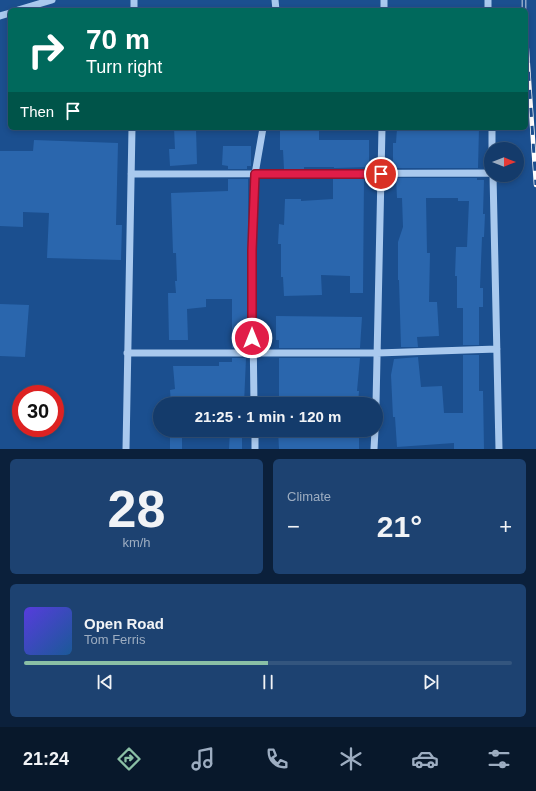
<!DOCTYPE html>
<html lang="en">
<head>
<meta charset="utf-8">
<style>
  :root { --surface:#143b6b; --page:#1d4271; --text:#f1f3f6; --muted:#9dadc1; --line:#33557e; --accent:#8abfa5 }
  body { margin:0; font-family:Helvetica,sans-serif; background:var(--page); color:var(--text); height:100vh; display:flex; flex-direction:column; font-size:15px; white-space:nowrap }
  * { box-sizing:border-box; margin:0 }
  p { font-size:13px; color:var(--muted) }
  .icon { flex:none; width:22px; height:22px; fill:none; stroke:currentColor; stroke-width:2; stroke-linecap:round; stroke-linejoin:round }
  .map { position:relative; height:449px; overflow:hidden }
  .sheet { display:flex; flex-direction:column; gap:10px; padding:10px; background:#0b203b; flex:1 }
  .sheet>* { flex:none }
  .guide { position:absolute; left:8px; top:8px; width:520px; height:122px; border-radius:6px; box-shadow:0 2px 6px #0003,0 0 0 1px var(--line); background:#00695c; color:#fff; overflow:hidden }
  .needle { width:26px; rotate:90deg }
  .controls { position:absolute; left:484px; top:142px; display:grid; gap:8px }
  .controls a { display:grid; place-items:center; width:40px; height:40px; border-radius:50%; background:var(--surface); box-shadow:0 2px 6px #0003,0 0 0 1px var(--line); font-size:20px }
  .speed { position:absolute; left:12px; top:385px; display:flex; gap:8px; font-size:20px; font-weight:700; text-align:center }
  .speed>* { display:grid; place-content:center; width:52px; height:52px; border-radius:50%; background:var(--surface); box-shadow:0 2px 6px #0003,0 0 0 1px var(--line); line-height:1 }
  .speed .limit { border:6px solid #d22; background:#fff; color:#111 }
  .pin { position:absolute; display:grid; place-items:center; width:34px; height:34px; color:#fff; margin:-17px; border:2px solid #fff; border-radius:50%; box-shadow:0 1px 4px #0007 }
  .me { position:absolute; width:44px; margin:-22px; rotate:0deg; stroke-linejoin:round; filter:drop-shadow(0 0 3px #0008) }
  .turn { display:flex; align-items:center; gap:14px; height:84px; padding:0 12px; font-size:18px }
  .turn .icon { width:52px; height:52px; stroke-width:2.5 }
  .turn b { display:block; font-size:28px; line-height:34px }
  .then { display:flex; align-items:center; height:38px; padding:0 12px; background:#0003; gap:8px; font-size:15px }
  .big { font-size:30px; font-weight:600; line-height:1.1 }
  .sheet .card { flex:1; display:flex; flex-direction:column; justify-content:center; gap:6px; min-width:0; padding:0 14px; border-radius:6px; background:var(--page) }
  .sheet .dial { align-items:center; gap:0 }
  .dial b { font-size:52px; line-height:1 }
  .song { display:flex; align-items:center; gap:12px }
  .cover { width:48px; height:48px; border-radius:6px; background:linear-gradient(135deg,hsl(250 70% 55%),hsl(210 70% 35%)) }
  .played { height:4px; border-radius:2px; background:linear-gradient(90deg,var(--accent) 50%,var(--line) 50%) }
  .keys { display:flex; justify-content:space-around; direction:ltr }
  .heat { display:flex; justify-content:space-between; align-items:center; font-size:22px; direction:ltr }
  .sheet .tiles { flex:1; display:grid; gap:10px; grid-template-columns:1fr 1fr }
  .card:last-child { grid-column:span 2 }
  .trip { position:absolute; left:153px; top:397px; width:230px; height:40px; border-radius:20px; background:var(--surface); box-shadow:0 2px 6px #0003,0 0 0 1px var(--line); font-weight:600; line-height:40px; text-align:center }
  .menu { display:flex; height:64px; justify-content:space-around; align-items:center; background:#08182b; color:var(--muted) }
  .menu .icon { width:28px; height:28px }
  .menu .on { color:var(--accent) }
  .menu b { font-size:18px; color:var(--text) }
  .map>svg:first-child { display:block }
  .building { fill:#2a66ad }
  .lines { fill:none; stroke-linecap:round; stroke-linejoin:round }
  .minor { stroke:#a9c9ee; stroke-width:7 }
  .rail-casing { stroke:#fff; stroke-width:4.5 }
  .rail { stroke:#1b4f8f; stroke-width:3; stroke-dasharray:9; stroke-linecap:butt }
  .route-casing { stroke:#92132f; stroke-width:10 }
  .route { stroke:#e11d48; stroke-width:7 }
</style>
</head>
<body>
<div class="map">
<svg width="536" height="449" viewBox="0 0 536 449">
  <rect width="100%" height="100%" fill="#1b4f8f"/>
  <path class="building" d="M174 128H196L197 164 170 166 169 149H175Z
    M284 128H319V140H369V167L334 168V167H304V169H284L283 150H280V130H284Z
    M397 128H479L478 168H393V143H396Z
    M34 140 118 143 116 225H122L121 260 47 258 49 213 23 212V227L0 226V151H33Z
    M223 146H251V166H247V169H228V166L222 165Z
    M333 178H364L363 293H350V276L321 275 322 295 284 296 283 277H281V244H278L279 224 284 225 285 199H301V201L333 199Z
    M396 178H477V180H484L483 214H485L484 237H482L480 288H483V307H479V345H463V308H457V276H455L456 247H467L469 201H458V198H426L427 253H430L429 302H437L439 336 417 337 418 347H401L399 280H398V242L403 227 402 198H397Z
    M228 179H248V343H246V348H232V299H206V307L187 309 188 340H169L168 293H176L175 281H177L176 253H173L171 193 228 191Z
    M0 304 29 305 25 357 0 356Z
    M276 316 362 317 360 348H279V340H276Z
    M463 355H479V391H483L484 449H454V443L397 447 395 417H393L391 375 394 359 418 357 421 387 442 386 444 413H463Z
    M232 358H246L244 404H171L170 390 175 389 173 366H219V362H232Z
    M279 358H360L357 391H359L358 404H279Z
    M170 430H182V449H170Z
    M230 430H242V449H229Z
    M278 430H359V449H279Z"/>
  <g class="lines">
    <path class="minor" d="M275 0 276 10
      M488 0V10
      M18 10 52 0
      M134 10V0
      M384 10V0
      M0 16 10 13
      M492 128V149
      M131 174 491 173
      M493 175 499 449
      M127 353H377L497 349
      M254 404 252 250 255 174 263 128
      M376 404 382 128
      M255 430V449
      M126 449 132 128
      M374 449 375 430"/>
    <g class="rail-casing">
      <path id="rail" d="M524 0V10
        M526 36 536 185"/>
    </g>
    <use href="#rail" class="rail"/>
  </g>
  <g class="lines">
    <g class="route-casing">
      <path id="route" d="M252 338V250L255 174H381"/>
    </g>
    <use href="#route" class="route"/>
  </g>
</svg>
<div class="controls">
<a><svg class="needle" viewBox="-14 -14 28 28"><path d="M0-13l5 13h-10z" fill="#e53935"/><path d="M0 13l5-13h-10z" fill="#9dadc1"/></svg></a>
</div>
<div class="speed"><div class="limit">30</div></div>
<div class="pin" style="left:381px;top:174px;background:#d93025"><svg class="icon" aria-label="arrive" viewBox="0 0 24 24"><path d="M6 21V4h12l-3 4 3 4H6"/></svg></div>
<svg class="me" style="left:252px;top:338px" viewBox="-20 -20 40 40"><circle r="17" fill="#e11d48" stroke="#fff" stroke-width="3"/><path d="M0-11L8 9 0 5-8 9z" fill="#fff"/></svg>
<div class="trip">21:25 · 1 min · 120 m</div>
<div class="guide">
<div class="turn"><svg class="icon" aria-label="right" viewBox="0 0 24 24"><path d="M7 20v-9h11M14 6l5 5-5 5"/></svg><div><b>70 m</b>Turn right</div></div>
<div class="then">Then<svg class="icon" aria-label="arrive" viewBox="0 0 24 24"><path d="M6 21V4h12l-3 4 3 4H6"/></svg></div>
</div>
</div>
<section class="sheet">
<div class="tiles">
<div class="card dial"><b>28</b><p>km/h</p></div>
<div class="card"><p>Climate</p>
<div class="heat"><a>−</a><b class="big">21°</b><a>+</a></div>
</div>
<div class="card">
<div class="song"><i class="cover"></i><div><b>Open Road</b><p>Tom Ferris</p></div></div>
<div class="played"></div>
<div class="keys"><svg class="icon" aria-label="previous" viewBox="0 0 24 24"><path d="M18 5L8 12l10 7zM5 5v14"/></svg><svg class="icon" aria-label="pause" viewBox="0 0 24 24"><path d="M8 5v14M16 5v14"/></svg><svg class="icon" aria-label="next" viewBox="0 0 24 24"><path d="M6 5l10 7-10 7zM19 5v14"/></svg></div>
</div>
</div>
</section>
<nav class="menu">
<b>21:24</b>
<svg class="icon on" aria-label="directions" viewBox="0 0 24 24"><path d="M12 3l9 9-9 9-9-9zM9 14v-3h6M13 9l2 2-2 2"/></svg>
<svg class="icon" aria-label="music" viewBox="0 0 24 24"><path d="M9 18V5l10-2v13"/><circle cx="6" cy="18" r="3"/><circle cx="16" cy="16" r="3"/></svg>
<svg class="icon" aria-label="phone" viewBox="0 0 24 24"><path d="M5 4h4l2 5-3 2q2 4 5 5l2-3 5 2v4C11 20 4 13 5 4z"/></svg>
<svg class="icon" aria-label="climate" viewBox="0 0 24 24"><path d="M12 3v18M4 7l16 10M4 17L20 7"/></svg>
<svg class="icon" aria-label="car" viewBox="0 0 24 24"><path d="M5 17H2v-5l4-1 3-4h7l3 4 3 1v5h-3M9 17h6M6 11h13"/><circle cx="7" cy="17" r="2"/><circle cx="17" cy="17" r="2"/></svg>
<svg class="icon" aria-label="filters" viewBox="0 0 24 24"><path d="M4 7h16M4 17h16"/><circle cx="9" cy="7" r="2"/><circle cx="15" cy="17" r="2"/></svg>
</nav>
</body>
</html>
